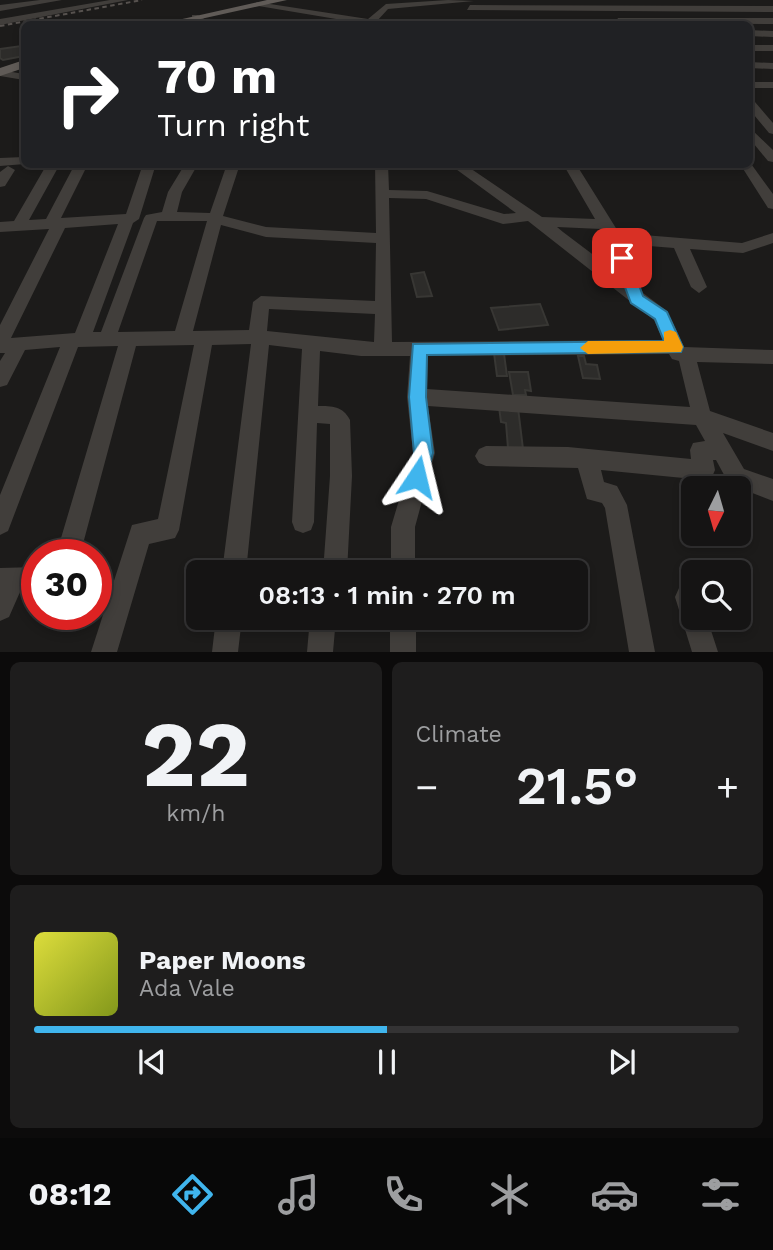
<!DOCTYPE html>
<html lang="en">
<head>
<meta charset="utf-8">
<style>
  :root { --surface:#151414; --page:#1e1d1d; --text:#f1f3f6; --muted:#9d9ea0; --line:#343334; --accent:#40b5ed }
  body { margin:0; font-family:"Work Sans",sans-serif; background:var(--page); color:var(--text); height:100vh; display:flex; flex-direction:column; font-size:26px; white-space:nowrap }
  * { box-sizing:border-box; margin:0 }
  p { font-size:23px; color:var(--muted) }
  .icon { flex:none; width:38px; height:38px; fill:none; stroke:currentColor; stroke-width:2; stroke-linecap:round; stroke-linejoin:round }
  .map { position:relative; height:652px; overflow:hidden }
  .drawer { display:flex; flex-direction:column; gap:10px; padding:10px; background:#0c0b0b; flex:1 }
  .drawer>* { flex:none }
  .guide { position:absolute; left:21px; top:21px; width:732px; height:147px; border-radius:10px; box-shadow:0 4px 10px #0003,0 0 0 2px var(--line); background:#202124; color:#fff; overflow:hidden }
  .needle { width:46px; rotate:185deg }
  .tools { position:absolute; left:681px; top:476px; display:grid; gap:14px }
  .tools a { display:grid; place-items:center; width:70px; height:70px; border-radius:10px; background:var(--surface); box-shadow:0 4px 10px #0003,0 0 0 2px var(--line); font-size:35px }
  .speed { position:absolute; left:21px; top:539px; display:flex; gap:14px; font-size:35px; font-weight:700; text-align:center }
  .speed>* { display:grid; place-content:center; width:91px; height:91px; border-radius:50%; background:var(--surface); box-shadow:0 4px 10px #0003,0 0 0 2px var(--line); line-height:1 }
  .speed .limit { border:10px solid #d22; background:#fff; color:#111 }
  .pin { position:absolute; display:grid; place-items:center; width:60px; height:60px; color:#fff; margin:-30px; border-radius:14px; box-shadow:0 4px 10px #0006 }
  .me { position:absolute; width:77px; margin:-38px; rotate:10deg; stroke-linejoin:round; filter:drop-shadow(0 0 5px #0008) }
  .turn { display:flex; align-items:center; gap:24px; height:147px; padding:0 21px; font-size:32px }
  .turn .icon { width:91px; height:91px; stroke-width:2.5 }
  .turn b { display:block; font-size:49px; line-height:60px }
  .big { font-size:52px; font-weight:600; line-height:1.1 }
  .drawer .tile { flex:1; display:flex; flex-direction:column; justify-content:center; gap:10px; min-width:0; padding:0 24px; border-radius:10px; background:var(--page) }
  .drawer .dial { align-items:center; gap:0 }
  .dial b { font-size:91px; line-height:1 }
  .song { display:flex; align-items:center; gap:21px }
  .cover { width:84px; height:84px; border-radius:10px; background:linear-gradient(135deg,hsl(60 70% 55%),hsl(70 70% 35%)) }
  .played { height:7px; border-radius:4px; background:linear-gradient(90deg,var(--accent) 50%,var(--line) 50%) }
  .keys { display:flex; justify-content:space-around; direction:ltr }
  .heat { display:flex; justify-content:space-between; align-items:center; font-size:38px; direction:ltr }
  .drawer .tiles { flex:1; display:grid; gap:10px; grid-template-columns:1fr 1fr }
  .tile:last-child { grid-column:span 2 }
  .trip { position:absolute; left:186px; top:560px; width:402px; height:70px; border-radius:10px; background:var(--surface); box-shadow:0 4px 10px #0003,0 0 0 2px var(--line); font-weight:600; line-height:70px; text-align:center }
  .tab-bar { display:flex; height:112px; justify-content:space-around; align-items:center; background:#080808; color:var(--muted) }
  .tab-bar .icon { width:49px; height:49px }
  .tab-bar .selected { color:var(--accent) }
  .tab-bar b { font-size:32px; color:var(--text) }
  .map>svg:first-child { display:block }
  .building { fill:#2d2c2a; stroke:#383734; stroke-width:2 }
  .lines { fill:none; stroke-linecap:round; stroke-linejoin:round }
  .minor { fill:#413e3b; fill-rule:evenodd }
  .major { fill:#605b57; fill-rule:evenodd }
  .rail { stroke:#56514e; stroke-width:2; stroke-dasharray:4.5 3.5; stroke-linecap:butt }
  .route { fill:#40b5ed; stroke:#2a769a; stroke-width:2 }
  .slow { fill:#f59e0b }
</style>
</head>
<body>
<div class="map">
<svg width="773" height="652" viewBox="0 0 773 652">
  <rect width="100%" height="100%" fill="#1c1b1a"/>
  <path class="building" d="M21 46 24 56 3 60 0 58V49Z
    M424 272 432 296 417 297 411 274Z
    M540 304 548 325 499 330 491 308Z
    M494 353 504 354 507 376H497Z
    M578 356H584L586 364 597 365 600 379 583 378Z
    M509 372H528L531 391 525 390 526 395H513Z
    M499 407 518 408 523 449 508 448 506 423 501 422Z"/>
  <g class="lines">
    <path class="minor" d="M40 0H62L0 11V5Z
      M110 0H128L0 25V19Z
      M448 0 474 1 388 9 377 21 384 24H366L253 5 257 2 368 19 386 4Z
      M470 5 773 6V12L467 10Z
      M192 15H198L212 24H201L192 19Z
      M618 18H773V24L615 23Z
      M297 21 302 24H287L289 22Z
      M749 30 773 31V37L749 36Z
      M749 45H773V51H749Z
      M749 62 773 63V69L749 68Z
      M0 70 24 74V80L0 76Z
      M749 82H773V88H749Z
      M749 101 755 102 773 123V134L769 133 749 109Z
      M749 127 773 150V162L768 161 749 138Z
      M24 157 25 164 0 166V158Z
      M749 161 773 194V209L768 208 740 164H749Z
      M47 164H60L29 220 46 219 75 164 87 166 61 218 126 214 143 164H156L139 219 133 223 93 332H101L144 218 146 215 162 212 168 192 185 164H198L182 192 177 212 210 213 227 164H240L223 216 266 227 376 233 375 164H388L389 190 427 191 504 214 516 213 449 164H464L542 217 595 219 563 164H576L619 233 742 243 773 233V243L743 253 690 249 707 287 699 293 691 287 674 248 624 244 643 293 667 311 684 347 773 350V364L697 362 710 411 773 433V451L723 433 744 469 773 479V501L729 484 716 460H713L715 470 712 477 704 480 601 470 604 482 617 486 627 505 655 652H629L605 508 602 503 587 499 578 468 486 466 479 463 475 456 479 449 486 446 568 447 691 459 690 450 693 443 705 441 696 425 428 406 435 453 415 527V572H391V527L413 453 407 397 410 356H361L320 351 318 406C332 406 343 406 350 420L352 476 347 572H323L330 476V424L317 423 314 522 311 530 303 533 295 530 292 522 302 349 269 345 246 572H222L251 344 212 345 179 530 175 538 149 544 117 652H91L132 525 158 519 194 345 136 346 80 555H56L118 346 78 347 8 531 0 535V495L60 347 25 350 7 385 0 387V361L5 353H0V325L49 229 0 232V222L14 221ZM389 198 426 199 503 224 528 221 654 320 663 340 392 342ZM157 221H207L175 331 118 332ZM118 224 75 333 11 338 65 228ZM221 225 266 237 376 243 375 301 261 296 253 302 249 330 193 331ZM557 227 601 229 620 275 563 232ZM269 309 375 314 374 342 267 331ZM669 354 672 359 679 361 690 407 427 389 428 356Z
      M8 166 15 170 5 186 0 187V172Z
      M37 567V591L20 592 9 617 0 621V568Z
      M688 584 693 587V618H707L718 652H692L675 597 679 588Z
      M216 618H242L238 652H212Z
      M310 618H336L333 652H307Z
      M390 618H416V652H390Z"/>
    <path class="major" d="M267 0H287L178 24H160Z
      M24 60V68L0 76V68Z"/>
    <path class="rail" d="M0 26 142 0"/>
  </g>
  <path class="route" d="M622 253 629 258 643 296 667 312 683 347 681 352 427 355 426 397 433 453 424 484 417 487 410 484 407 477 414 453 409 397 413 344 664 341 655 319 631 303 614 258Z"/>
  <path class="slow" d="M670 330 676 332 683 347 681 352 588 354 580 348 588 341H664V332Z"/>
</svg>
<div class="tools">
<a><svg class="needle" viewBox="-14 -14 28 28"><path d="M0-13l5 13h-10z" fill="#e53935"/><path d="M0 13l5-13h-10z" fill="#9d9ea0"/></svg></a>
<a><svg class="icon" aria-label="search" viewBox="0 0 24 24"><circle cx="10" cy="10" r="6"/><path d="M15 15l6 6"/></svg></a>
</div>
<div class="speed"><div class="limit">30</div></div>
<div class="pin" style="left:622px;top:258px;background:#d93025"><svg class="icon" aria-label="arrive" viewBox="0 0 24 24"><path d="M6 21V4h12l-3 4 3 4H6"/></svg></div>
<svg class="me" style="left:417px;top:477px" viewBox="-20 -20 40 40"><path d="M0-17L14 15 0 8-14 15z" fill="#40b5ed" stroke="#fff" stroke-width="4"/></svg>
<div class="trip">08:13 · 1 min · 270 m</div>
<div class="guide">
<div class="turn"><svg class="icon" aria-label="right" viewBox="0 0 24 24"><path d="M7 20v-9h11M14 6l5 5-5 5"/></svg><div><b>70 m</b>Turn right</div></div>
</div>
</div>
<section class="drawer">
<div class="tiles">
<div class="tile dial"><b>22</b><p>km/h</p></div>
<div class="tile"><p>Climate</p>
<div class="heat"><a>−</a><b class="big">21.5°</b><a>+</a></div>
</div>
<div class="tile">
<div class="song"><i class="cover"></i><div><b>Paper Moons</b><p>Ada Vale</p></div></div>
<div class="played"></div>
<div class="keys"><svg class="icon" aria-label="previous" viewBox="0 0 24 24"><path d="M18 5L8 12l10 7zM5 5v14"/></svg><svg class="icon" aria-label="pause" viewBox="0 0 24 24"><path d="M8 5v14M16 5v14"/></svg><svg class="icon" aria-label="next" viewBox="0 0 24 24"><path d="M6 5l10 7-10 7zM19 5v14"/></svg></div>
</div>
</div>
</section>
<nav class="tab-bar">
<b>08:12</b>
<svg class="icon selected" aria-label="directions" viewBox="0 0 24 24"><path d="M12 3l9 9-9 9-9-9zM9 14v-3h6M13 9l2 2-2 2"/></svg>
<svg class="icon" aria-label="music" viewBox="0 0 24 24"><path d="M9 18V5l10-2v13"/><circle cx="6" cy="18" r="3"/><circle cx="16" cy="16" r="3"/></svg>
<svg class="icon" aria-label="phone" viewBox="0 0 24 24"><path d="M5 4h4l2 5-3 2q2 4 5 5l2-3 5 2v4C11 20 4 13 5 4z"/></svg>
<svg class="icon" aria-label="climate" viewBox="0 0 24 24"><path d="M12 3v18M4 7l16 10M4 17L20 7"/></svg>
<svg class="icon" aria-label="car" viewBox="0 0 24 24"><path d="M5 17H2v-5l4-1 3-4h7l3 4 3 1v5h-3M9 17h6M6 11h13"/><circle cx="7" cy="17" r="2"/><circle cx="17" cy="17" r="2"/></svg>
<svg class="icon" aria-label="filters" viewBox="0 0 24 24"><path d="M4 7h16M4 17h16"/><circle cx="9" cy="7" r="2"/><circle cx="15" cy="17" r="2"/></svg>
</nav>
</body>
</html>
